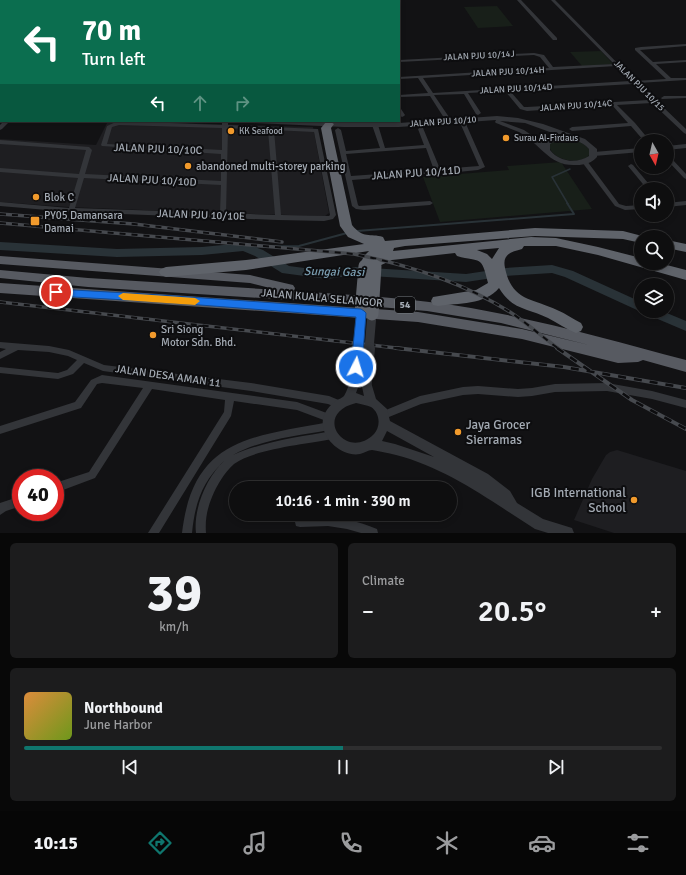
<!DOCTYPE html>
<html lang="en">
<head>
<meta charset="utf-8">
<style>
  :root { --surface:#0e0e0f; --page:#1c1c1d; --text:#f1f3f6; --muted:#9b9c9e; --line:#2e2e2f; --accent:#0f766e }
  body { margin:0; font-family:Signika,sans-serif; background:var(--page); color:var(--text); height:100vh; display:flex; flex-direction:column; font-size:15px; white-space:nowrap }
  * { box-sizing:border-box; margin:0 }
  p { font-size:13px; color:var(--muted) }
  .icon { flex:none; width:22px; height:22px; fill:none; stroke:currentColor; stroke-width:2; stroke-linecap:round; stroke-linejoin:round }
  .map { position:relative; height:533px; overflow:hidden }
  .details { display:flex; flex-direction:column; gap:10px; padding:10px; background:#080808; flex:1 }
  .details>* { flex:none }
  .guide { position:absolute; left:0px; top:0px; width:400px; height:122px; box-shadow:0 2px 6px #0003,0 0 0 1px var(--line); background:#0b6e4f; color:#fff; overflow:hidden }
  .needle { width:26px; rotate:172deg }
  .controls { position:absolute; left:634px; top:134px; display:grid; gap:8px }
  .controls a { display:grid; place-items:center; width:40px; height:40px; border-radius:50%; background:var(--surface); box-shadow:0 2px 6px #0003,0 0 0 1px var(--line); font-size:20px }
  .speed { position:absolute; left:12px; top:469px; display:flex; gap:8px; font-size:20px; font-weight:700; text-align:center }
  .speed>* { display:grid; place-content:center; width:52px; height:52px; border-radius:50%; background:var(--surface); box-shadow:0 2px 6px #0003,0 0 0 1px var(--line); line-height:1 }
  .speed .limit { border:6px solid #d22; background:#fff; color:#111 }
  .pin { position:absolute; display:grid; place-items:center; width:34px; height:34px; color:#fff; margin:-17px; border:2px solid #fff; border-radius:50%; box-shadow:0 1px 4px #0007 }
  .me { position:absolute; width:44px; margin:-22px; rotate:5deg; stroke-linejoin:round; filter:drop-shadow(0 0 3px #0008) }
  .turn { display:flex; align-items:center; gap:14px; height:84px; padding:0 16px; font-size:18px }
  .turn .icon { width:52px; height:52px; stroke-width:2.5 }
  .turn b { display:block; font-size:28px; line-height:34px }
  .lanes { display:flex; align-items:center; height:38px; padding:0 16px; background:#0003; justify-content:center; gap:20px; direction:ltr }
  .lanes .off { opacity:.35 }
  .big { font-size:30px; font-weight:600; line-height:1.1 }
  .details .widget { flex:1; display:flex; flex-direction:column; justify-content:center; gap:6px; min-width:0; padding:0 14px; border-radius:6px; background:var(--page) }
  .details .dial { align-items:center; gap:0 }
  .dial b { font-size:52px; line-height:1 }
  .song { display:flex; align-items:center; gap:12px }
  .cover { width:48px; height:48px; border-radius:6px; background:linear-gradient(135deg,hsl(30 70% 55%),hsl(80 70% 35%)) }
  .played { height:4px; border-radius:2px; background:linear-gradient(90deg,var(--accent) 50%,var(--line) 50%) }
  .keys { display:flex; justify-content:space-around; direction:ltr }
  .heat { display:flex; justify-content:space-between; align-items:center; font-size:22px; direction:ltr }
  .details .tiles { flex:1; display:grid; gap:10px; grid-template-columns:1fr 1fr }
  .widget:last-child { grid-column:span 2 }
  .trip { position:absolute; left:229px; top:481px; width:228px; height:40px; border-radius:20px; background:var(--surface); box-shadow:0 2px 6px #0003,0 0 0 1px var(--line); font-weight:600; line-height:40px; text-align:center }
  .menu { display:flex; height:64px; justify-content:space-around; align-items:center; background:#060606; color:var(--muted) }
  .menu .icon { width:28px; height:28px }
  .menu .current { color:var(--accent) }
  .menu b { font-size:18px; color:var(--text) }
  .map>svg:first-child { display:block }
  .built { fill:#1e1e21 }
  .green { fill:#181f19 }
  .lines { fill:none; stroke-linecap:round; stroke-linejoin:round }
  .stream-far1 { stroke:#293237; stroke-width:1.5 }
  .stream { stroke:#293237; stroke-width:2 }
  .river { fill:#293237; fill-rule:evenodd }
  .minor { fill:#333539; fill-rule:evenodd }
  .tertiary { fill:#333539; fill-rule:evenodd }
  .trunk { fill:#575a61; fill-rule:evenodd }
  .motorway { fill:#5f636a; fill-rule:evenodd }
  .rail-far1-casing { stroke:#46494e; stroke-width:3.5 }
  .rail-casing { stroke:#46494e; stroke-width:4 }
  .rail-far1 { stroke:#0d0d0f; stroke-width:2; stroke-dasharray:6; stroke-linecap:butt }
  .rail { stroke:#0d0d0f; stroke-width:2.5; stroke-dasharray:8; stroke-linecap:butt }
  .tertiary-bridge-far1 { stroke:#333539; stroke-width:9 }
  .tertiary-bridge { stroke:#333539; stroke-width:12 }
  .motorway-bridge { stroke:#5f636a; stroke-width:13 }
  .route { fill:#1a73e8; stroke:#114b97 }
  .slow { fill:#f59e0b }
  .poi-dot { fill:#f19a2c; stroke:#0d0d0f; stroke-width:1.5 }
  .labels { text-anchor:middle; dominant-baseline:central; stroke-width:4; stroke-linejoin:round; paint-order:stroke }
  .far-street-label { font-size:9px; fill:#a4abb4; stroke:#0d0d0f }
  .far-poi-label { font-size:9px; fill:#a4abb4; stroke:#0d0d0f; text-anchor:start }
  .shield { fill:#0d0d0f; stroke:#777c82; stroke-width:1 }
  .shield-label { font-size:10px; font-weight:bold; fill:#a4abb4 }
  .street-label { font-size:11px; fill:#a4abb4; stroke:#0d0d0f }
  .poi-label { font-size:11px; fill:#a4abb4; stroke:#0d0d0f; text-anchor:start }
  .water-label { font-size:12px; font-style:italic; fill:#7a9db0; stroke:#0d0d0f }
  .near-poi-label { font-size:13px; fill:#a4abb4; stroke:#0d0d0f; text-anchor:start }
</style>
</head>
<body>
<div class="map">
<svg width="686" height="533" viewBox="0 0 686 533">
  <rect width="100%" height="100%" fill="#121214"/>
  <path class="built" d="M108 121 313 127 329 213 325 216 217 213 68 207 0 202V139L96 145Z
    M617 450 686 471V533H614L574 520 592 479 606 455 610 452Z"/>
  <path class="green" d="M497 6 513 26 478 28 464 7Z
    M601 51 613 64 582 66 570 52Z
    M560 138C573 138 582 141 590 150V154C582 166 551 161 549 145L551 142Z
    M561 162 592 209 440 222 423 177 509 170 507 166Z"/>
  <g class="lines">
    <path class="stream-far1" d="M568 204 552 177 570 169"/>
    <path class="stream" d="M357 231 574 214 567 203
      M244 247 299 246 347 233"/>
    <path class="river" d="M0 242 117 249 202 247 244 243 263 250 289 266 327 271 355 267 466 274 506 268 552 265 573 271 641 302V311H642L637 310 565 277 552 273 506 276 466 282 355 275 327 279 282 273 255 256 243 251 202 255 117 257 0 250Z
      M644 311H662L686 321V331L646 314Z"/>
    <path class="minor" d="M517 0H521L557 38V40H553Z
      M551 0H555L635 81 666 79 635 50V48L641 47 686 44V46L640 50 653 62 686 60V62L656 64 671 78H686V80L638 83 686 129V134L684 133 652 103 617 105 635 123 650 141H644L631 126 572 131 569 129 572 127 628 123 612 105 527 111 520 109 505 91 468 93 481 113 478 115 476 114 464 94 434 95 451 120 448 122 446 121 430 96 399 97V95L428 93 418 78 399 79V77L549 68 540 57 534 55 399 62V60L534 53 544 55 553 67 614 64ZM616 66 630 81 433 93 423 78ZM633 84 649 100 527 107H524L510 91Z
      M0 4H1V6H0Z
      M0 86H1V89H0Z
      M664 96H686V98L662 99 661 98Z
      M399 108 401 109 405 115 404 116 402 117 399 115Z
      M4 121H10L2 129 0 130V125Z
      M118 121 222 125V121H228V125L318 129 336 215 333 219 324 221 278 220 71 212 0 206V202L69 208 78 178 0 172V168L79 174 86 150 0 144V140L89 147 92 150 85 174 221 181V154L102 146 101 145 107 126ZM119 125 222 128V150L107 144 112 127ZM228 128 268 130 275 215 226 213ZM274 130 314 132 330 215 329 216 281 215ZM84 178 221 185 220 213 75 208Z
      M375 123 378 125 385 148 424 145 418 129 421 127 423 128 440 169 479 166 461 125 462 124H466L485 167 478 170 438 174 436 173 352 180 358 205 359 206 430 201 433 203 430 205 364 210 356 209 352 206 335 130 338 128 341 130 346 151 380 148 372 125ZM426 148 434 170 351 176 346 154Z
      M686 144V148L667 150V146Z
      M641 148V152L594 156 591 154 594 152Z
      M670 158 672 159 686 174V179L684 178 668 161 667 160Z
      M585 160 587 161 619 204 626 206 641 205V209L625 210 615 206 582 162Z
      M631 164 633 165 653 189H647L628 166Z
      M686 201V205L667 207V203Z
      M0 342 49 346 69 350 104 365 251 383 329 396 341 401 342 404 341 407 338 408 328 404 251 391 103 371 84 363 73 374 58 379 0 373V367L58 373 67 370 77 360 68 356 49 352 18 350 0 359V352L6 349 0 348Z
      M102 375 297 402 332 415 333 418 332 421 329 422 297 410 234 401 231 416 159 533H148L224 412 225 400 152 389 95 478 55 493V483L89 472 143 388 102 383 97 384 81 408 0 434V426L75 402 91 380Z
      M607 383 652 391 686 400V408L652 399 607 391 555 392 532 396 518 397 478 394 463 395 421 404 384 419 381 418 380 415 381 412 420 396 463 387 478 386 518 389 532 388 555 384Z
      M329 422 332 423 333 426 332 429 329 430C297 436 262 439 233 455 265 441 299 437 332 431L335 432 336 435 335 438 332 439C307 444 254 449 234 464 224 473 217 485 212 497 207 509 205 520 206 533H196C193 509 207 476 225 460L224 461C202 482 195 503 192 533H182C193 438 251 437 329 422Z
      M21 496V506L6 511 0 515V503Z
      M319 516C340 517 358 521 377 529L378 533H361L347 529 328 526 300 527 296 526 295 522 296 518 300 517Z"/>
    <path class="tertiary" d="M74 0H78V1H74Z
      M297 0H326V1H297Z
      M0 77H1L0 82Z
      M497 116 518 118 543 124 585 139 597 149V157C592 163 584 165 577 165 549 167 541 144 519 132 512 129 503 126 496 123L495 122 496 120 399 127H344L253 123 250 121 399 123ZM500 121 525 123 558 135 552 137 543 143 524 130ZM561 138C572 139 582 141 589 149V156C577 164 559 162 550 150V144Z
      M355 377 359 379 360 382 356 393 364 396 361 382 362 379 366 377 370 379 376 399 387 409 390 421 488 474 510 491 517 503 543 519 572 528 574 533H548L535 529C491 501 447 468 396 455 388 453 379 451 372 450 368 450 364 453 360 454 344 457 325 442 323 426 321 416 328 406 337 400 339 399 342 398 344 396 347 391 349 384 351 379ZM356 403C360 404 367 405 371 407 380 413 381 426 374 434 346 462 311 414 356 403ZM387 431 434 457 395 444 382 441Z"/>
    <path class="trunk" d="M0 256 250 275 293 285 295 288 294 291C353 295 413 298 471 308 544 321 615 341 686 360V372L643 360 638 362 618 363 522 339 418 322 0 293V283L418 312 522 329 589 345 501 323 427 311 307 301 88 287 0 278V270L88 278 278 290 250 283 0 264Z"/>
    <path class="motorway" d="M329 121 334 124 331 128 352 225C363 239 370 233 383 237L385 241 535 228 623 231 646 237H641V243L623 239 535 236 405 246 394 248 393 251 531 237 556 238 598 247 641 258V263H659L686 270V280L598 255 556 246H524L522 249C511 252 502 254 505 268 512 301 531 298 557 310 565 313 573 319 581 323L583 327 581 331 576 333C566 329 558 323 548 318 528 308 512 310 499 288 485 305 458 303 438 306L433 305 431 301 433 297 476 290 488 283C481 254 481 263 457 256L455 253 392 260 379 266 373 262 370 269 365 271 360 269 359 266 364 256 369 251 246 270 166 277 161 275 159 272 161 269 166 267 246 260 364 244 348 237 340 226 321 128 326 122ZM499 248 492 259 487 254 477 250Z
      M667 240 686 244V252L667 248Z"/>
    <g class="rail-far1-casing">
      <path id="rail-far1" d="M0 214 134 224 282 242
        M0 223 354 254C409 265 462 282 510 312 527 323 542 337 559 349
        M0 302 405 349"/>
    </g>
    <g class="rail-casing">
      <path id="rail" d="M396 348 564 367 686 388
        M557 348 632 400 686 429"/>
    </g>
    <use href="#rail-far1" class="rail-far1"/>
    <use href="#rail" class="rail"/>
    <path class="tertiary-bridge-far1" d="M358 349 361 313
      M369 349 372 314"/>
    <path class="tertiary-bridge" d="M355 382 358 348
      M366 382 369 348"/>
    <path class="motorway-bridge" d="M361 313 365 266
      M372 314 375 266"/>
  </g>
  <path class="route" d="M56 289 161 295 361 309 364 311 366 313 362 367 360 370 356 371 353 370 351 367 356 317 161 302 56 296 51 292Z"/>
  <path class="slow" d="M123 293 195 298 200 301 195 305 123 300 118 296Z"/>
  <g class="poi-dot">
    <circle cx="231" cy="131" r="4"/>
    <circle cx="506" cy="138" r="4"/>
    <circle cx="188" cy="166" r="4"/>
    <circle cx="36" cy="197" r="4"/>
    <rect x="30" y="216" width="10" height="10" rx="2"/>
    <circle cx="153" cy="335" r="4"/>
    <circle cx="458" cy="432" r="4"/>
    <circle cx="634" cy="500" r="4"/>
  </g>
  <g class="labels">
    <g class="far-street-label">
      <text transform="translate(479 56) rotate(-3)">JALAN PJU 10/14J</text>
      <text transform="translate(508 72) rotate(-3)">JALAN PJU 10/14H</text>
      <text transform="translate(639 86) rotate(45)">JALAN PJU 10/15</text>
      <text transform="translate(516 89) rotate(-3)">JALAN PJU 10/14D</text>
      <text transform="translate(576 106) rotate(-4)">JALAN PJU 10/14C</text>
      <text transform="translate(443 122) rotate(-4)">JALAN PJU 10/10</text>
    </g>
    <g class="far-poi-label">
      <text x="239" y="131">KK Seafood</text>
      <text x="514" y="138">Surau Al-Firdaus</text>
    </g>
    <rect class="shield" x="395" y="297" width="20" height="16" rx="3"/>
    <g class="shield-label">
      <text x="405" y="305">54</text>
    </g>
    <g class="street-label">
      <text transform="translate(158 149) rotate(2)">JALAN PJU 10/10C</text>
      <text transform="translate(416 173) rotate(-4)">JALAN PJU 10/11D</text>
      <text transform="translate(152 180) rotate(3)">JALAN PJU 10/10D</text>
      <text transform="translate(201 215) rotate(2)">JALAN PJU 10/10E</text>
      <text transform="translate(322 298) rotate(5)">JALAN KUALA SELANGOR</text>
      <text transform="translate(168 376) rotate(8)">JALAN DESA AMAN 11</text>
    </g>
    <g class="poi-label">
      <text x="196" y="166">abandoned multi-storey parking</text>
      <text x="44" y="197">Blok C</text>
      <text x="44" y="215">PY05 Damansara<tspan x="44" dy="13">Damai</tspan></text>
      <text x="161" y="329">Sri Siong<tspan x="161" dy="13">Motor Sdn. Bhd.</tspan></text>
    </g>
    <g class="water-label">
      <text transform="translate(334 272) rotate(1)">Sungai Gasi</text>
    </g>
    <g class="near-poi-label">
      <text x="466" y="425">Jaya Grocer<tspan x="466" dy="15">Sierramas</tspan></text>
      <text x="626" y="493" text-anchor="end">IGB International<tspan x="626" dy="15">School</tspan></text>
    </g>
  </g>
</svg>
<div class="controls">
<a><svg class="needle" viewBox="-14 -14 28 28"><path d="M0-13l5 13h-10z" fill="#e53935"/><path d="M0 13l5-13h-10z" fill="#9b9c9e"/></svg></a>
<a><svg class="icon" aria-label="sound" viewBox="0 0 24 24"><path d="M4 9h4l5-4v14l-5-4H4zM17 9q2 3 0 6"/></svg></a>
<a><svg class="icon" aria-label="search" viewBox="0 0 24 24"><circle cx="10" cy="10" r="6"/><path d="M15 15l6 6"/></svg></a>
<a><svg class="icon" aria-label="layers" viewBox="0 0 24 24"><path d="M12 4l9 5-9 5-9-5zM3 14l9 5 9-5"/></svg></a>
</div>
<div class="speed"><div class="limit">40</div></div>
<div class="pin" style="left:56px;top:292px;background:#d93025"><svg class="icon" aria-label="arrive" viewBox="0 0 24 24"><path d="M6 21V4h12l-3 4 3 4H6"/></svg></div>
<svg class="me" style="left:356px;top:367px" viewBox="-20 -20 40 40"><circle r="17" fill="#1a73e8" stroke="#fff" stroke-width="3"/><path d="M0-11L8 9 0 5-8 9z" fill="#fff"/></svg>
<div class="trip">10:16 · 1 min · 390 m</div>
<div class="guide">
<div class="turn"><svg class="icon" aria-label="left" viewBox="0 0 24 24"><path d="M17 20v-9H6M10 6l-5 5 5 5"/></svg><div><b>70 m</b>Turn left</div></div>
<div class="lanes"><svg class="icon" aria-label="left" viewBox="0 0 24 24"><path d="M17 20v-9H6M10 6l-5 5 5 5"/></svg><svg class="icon off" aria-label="ahead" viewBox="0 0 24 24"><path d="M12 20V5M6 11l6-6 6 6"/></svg><svg class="icon off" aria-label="right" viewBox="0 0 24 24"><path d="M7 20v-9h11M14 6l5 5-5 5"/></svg></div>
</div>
</div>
<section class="details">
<div class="tiles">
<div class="widget dial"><b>39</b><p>km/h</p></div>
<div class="widget"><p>Climate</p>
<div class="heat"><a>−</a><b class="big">20.5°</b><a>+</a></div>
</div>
<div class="widget">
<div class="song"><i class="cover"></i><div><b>Northbound</b><p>June Harbor</p></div></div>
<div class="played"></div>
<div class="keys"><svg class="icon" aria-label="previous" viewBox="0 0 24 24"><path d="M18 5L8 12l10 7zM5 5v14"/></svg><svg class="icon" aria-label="pause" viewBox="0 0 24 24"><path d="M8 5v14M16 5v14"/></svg><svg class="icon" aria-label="next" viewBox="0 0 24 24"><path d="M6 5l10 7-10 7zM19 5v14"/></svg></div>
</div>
</div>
</section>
<nav class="menu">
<b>10:15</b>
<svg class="icon current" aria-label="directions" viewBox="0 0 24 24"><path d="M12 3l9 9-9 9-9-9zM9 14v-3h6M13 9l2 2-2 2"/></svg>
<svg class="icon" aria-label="music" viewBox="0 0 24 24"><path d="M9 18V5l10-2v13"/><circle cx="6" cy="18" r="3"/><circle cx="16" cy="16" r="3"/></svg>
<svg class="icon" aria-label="phone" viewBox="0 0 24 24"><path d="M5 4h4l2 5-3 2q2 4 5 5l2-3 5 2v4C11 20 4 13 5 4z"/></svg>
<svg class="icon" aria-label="climate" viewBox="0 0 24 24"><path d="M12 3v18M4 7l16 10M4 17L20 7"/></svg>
<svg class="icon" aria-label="car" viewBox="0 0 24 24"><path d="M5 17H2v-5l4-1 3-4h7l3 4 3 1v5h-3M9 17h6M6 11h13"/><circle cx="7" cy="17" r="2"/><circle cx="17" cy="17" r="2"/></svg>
<svg class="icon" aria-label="filters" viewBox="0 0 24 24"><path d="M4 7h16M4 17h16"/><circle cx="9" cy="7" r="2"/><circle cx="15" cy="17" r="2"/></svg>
</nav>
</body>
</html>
